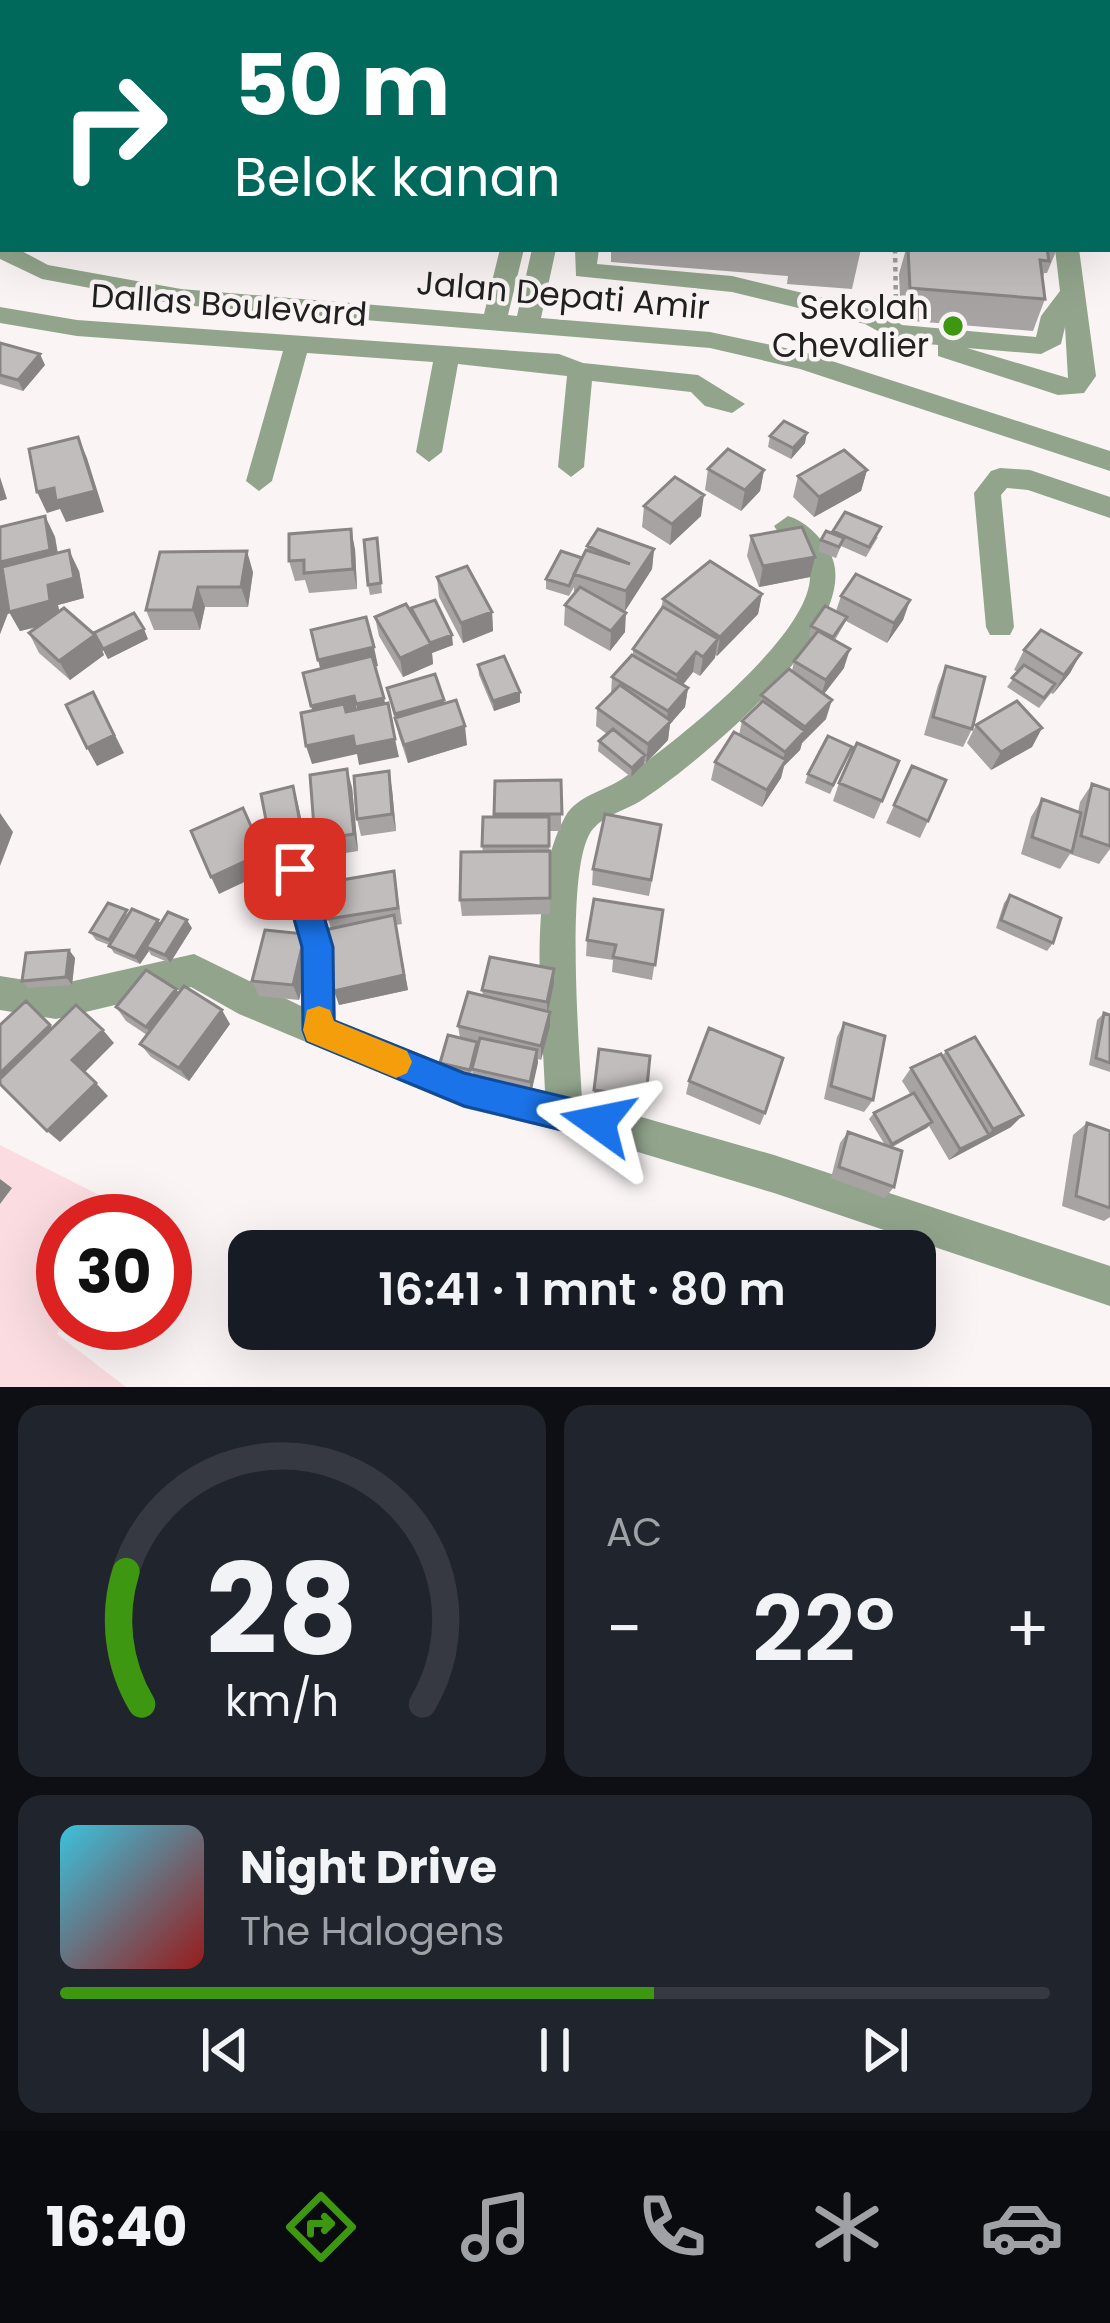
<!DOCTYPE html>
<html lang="id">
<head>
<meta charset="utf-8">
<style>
  :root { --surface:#171b24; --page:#20242c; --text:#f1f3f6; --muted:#9ea1a6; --line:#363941; --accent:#3e9710 }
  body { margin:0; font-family:Poppins,sans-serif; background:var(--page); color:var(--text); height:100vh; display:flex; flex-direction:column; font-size:45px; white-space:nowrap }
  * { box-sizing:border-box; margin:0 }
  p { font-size:39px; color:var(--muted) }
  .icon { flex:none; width:66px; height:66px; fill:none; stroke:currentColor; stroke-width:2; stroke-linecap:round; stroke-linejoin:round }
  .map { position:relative; height:1387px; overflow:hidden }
  .sheet { display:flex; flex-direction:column; gap:18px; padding:18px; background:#0d0f14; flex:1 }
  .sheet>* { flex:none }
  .guide { position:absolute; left:0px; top:0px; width:1110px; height:252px; box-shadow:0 12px 48px #0002; background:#00695c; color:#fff; overflow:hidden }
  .speed { position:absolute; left:36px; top:1194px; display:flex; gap:24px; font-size:60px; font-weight:700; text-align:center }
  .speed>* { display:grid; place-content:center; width:156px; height:156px; border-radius:50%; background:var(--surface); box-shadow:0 12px 48px #0002; line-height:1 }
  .speed .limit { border:18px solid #d22; background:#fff; color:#111 }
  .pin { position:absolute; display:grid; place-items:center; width:102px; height:102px; color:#fff; margin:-51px; border-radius:24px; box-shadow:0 6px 18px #0006 }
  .me { position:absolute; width:132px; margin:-66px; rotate:282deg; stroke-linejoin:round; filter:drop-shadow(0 0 9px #0008) }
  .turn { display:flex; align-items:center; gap:42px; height:252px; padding:0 36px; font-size:54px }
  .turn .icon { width:156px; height:156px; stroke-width:2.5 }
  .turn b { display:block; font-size:84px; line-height:102px }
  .big { font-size:90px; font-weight:600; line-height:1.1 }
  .sheet .tile { flex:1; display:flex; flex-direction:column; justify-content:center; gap:18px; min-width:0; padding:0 42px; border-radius:24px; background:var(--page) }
  .sheet .dial { align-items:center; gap:0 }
  .dial svg { height:312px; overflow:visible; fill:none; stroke:var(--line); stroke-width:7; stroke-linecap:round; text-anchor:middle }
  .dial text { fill:var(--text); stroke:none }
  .song { display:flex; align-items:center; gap:36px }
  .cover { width:144px; height:144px; border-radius:18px; background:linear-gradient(135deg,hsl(190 70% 55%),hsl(0 70% 35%)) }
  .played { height:12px; border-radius:6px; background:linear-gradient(90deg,var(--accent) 60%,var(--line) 60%) }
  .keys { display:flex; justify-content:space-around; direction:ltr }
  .heat { display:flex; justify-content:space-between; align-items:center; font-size:66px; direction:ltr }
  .sheet .tiles { flex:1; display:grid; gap:18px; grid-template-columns:1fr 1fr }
  .tile:last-child { grid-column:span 2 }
  .trip { position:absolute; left:228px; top:1230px; width:708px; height:120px; border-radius:24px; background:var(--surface); box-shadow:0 12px 48px #0002; font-weight:600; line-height:120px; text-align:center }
  .menu { display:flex; height:192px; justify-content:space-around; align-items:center; background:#090b0e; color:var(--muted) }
  .menu .icon { width:84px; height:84px }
  .menu .active { color:var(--accent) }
  .menu b { font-size:54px; color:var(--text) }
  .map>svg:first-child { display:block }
  .green { fill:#fbdde1 }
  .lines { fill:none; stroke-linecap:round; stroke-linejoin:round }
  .path { stroke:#a19d9e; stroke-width:4.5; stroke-dasharray:4.5 4.5; stroke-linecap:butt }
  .minor { fill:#92a48c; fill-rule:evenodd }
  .wall { fill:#a7a3a3 }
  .shaded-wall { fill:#888484 }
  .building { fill:#c2bdbd; stroke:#888484; stroke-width:3 }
  .route { fill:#1a73e8; stroke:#114b97; stroke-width:3 }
  .slow { fill:#f59e0b }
  .poi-dot { fill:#3e9710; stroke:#faf4f5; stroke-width:4.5 }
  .labels { text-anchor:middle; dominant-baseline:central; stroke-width:9; stroke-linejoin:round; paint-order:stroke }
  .street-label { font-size:33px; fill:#222121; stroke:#faf4f5 }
  .poi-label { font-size:33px; fill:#222121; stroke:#faf4f5; text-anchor:end }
</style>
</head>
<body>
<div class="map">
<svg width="1110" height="1387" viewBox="0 0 1110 1387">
  <rect width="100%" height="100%" fill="#faf4f5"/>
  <path class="green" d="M0 1145 121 1206 113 1221H63V1322L57 1334 126 1387H0Z"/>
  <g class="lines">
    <path class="path" d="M895 249 896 305"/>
    <path class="minor" d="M559 0H579L558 3Z
      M585 0H605V3H585Z
      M3 46V62L0 63V47Z
      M0 113H3V125H0Z
      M0 242 3 249H18L48 265 181 289 484 314 500 249H524L508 315 517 316 532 249H556L541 318 710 332 804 352 1110 451V471L800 369 710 348 181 305 42 279 0 259Z
      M575 249H599L597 264 732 276 882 312 902 325 1036 337 1041 316 1060 291 1055 249H1079L1096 376 1084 393 1058 395 938 356V345L896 341 865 324 732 292 576 276ZM1065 327 1068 378 967 348 1041 354 1061 344Z
      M0 307 77 320 559 354 583 363 698 375 745 404 732 413 705 406 691 392 592 381 584 467 571 477 558 467 567 376 458 364 442 452 429 462 416 452 433 362 307 353 272 481 259 491 246 481 283 351 77 336 0 323Z
      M1000 468 1030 470 1110 497V518L1028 490 1007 488 1001 495 1014 627 1010 635H990L986 627 974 493 991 471Z
      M788 516C805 521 820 536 829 551 871 622 696 765 642 800 625 811 599 816 589 835 566 879 579 1044 582 1100L774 1155 1110 1266V1306L774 1193 598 1140 464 1108 239 1014 191 987 56 1019 0 1010V976L56 985 194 954 301 1006 300 947 279 869 283 859 295 854 307 859 311 869 334 947 336 1020 464 1072 545 1091C542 1014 527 885 565 817 577 795 606 791 625 777 669 747 824 627 809 568 804 550 783 541 774 526Z"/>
  </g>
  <path class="wall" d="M611 249H861L852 289 787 284 788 276 611 262Z
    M906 249H1057L1047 273H1044L1043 278 1045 299 1033 331 901 320 899 274Z
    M0 343 45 365 23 391 0 384Z
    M770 436 805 443 791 459 768 447Z
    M708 469 764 470 760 491 741 511 705 490Z
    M867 470 861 491 814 517 793 497 798 476Z
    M644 506 701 516 670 545 642 527Z
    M45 516 55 537 58 553 79 571 84 598 58 605 59 611 94 635 148 639 108 659 100 645 104 655 70 680 39 653 29 633 37 627 20 631 9 611 0 634V527Z
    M833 531 878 537 866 557 841 546 836 558 818 551 821 540 832 534Z
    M751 536 810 577 759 587 747 556Z
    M377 538 382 593 370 595 368 585Z
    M587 546 654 549 652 569 625 611V632L610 651 564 625 565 605 574 594V587L569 596 546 589V579L582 558 587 550Z
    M355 549 357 589 309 593 305 580 295 581 289 561Z
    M160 552 253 572 248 607H205L200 630H154L146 610Z
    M437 577 492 612 493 631 463 643 439 597Z
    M762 594 758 614 717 656 715 655 700 676 693 672 683 685 688 688 685 707 670 724 668 740 646 763 645 762 631 777 598 751 599 741 607 734 596 726 597 708 611 694 612 677 633 656V649L661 609 663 599Z
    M841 596 910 600 903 620 887 643 846 621 835 640 844 668 824 694 826 719 802 743 800 750 784 766 781 778 762 807 711 780 715 762 739 735 742 721 759 704 761 695 792 671 794 661 813 638 809 636 811 626 836 611Z
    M411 608 453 645 432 653 433 664 403 677 379 636 375 617 412 614Z
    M1024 650 1081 653 1070 673 1053 694 1051 693 1039 708 1007 687 1018 672 1014 670Z
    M478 665 520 702 494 711 479 675Z
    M946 666 972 729 963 747 924 735 938 685Z
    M387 688 445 703 467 745 408 763 399 736Z
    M976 725 1042 728 1032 747 991 770 967 743Z
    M852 747 830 794 805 783 808 774Z
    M899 761 874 819 833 801 839 783Z
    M912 766 928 821 920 838 886 823Z
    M561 780V831H549L550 914 462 916 460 900 483 852 482 846 494 817 495 781Z
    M1092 784 1110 790V849L1099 864 1070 854 1060 869 1021 854 1031 817 1042 799 1078 812 1080 802Z
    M352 787 358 851 321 857 315 840Z
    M392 789 396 831 361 836 357 819Z
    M659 842 649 896 592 885 593 869Z
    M394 871 402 924 396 925 408 990 339 1005 331 929 328 919Z
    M1010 895 1053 943 1047 951 996 928 1004 903Z
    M663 910 652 980 612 972 613 960 586 956 587 940Z
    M129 913 158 920 161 924 192 928 170 963 151 955 149 951 140 964 114 953 109 945 96 940 90 932Z
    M311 949 299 1000 259 996 252 981Z
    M69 950 75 958 72 985 28 988 22 981Z
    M554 969V984L548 1011 550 1026 541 1060 538 1059 531 1094 474 1082 472 1070 471 1076 441 1069 440 1063 460 1038 458 1026 483 996 482 990Z
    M176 989 179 993 230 1024 189 1081 151 1057 140 1044 147 1035 126 1021 116 1007Z
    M1104 1013 1110 1015V1072L1089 1065 1097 1020Z
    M844 1023 873 1100 864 1112 824 1099 837 1037Z
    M599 1049 646 1097 644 1110 593 1102Z
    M946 1051 1011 1127 949 1160 929 1126 891 1148 894 1187 885 1198 831 1178 840 1143 848 1132 885 1145 869 1119 874 1113 911 1095 902 1081 911 1068 942 1056Z
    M689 1081 765 1113 760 1125 686 1094Z
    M1087 1123 1110 1131V1217L1104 1221 1062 1206 1073 1135Z"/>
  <path class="shaded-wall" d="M40 354 45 365 23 391 18 380Z
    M807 433 805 443 791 459 793 448Z
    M78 437 87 458 104 512 66 522 60 509 47 513 37 492Z
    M764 470 760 491 741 511 745 490Z
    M867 470 861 491 814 517 819 497Z
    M0 477 7 499 0 501Z
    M704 495 701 516 670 545 672 524Z
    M45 516 55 537 60 570 14 597 0 634V562Z
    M351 529 355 549 357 589 353 569Z
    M654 549 652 569 625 611 626 591Z
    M69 550 79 571 84 598 58 605 61 621 20 631 9 612 48 585Z
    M247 551 253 572 248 607 241 587Z
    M815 557 810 577 759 587 763 566Z
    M198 587 205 607 200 630 193 610Z
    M762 594 758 614 717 656 720 637Z
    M910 600 903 620 887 643 894 623Z
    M492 612 493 631 463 643 461 623Z
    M626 613 625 632 610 651 611 631Z
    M144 629 148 639 108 659 103 649Z
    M95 635 104 655 70 680 59 661Z
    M452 635 453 645 432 653 433 664 403 677 400 658 429 644Z
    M718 639 715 658 700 676 703 657Z
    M374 647 378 666 323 679 318 660Z
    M850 649 844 668 820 699 826 680Z
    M696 652 693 672 675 694 677 675Z
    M1081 653 1070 673 1053 694 1064 675Z
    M688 688 685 707 670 724 668 740 646 763 648 744 666 726 668 711Z
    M520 692V702L494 711 493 701Z
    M354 696 358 715 316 725 311 706Z
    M384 698 388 716 360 723 356 704Z
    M444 700 447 719 397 723 395 714Z
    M832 700 826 719 802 743 800 750 784 766 781 778 762 807 767 790 781 767 785 752 803 734 805 727Z
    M103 711 124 753 97 766 87 748Z
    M465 726 467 745 408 763 404 745Z
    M1042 728 1032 747 991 770 1001 752Z
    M353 736 395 739 399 757 359 765 357 754 312 764 306 746Z
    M645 755 644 764 631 777 632 768Z
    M347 769 352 787 358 851 354 834Z
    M389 771 392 789 396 831 392 814Z
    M293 786 298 804 308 850 276 858 270 841Z
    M0 813 13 832 0 866Z
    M263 853 270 870 219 894 211 877Z
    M394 915 408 990 339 1005 334 991Z
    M158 920 163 927 146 947 149 951 140 964 135 957Z
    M187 920 192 928 170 963 165 955Z
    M305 934 311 949 299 1000 293 985Z
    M69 950 75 958 72 985 66 977Z
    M554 969V984L547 1016V1002Z
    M176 989 185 1003 156 1041 146 1027Z
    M222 1010 230 1024 189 1081 179 1068Z
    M550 1012V1026L541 1060V1046Z
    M50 1025 63 1039 0 1080V1073Z
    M103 1030 114 1043 84 1073 72 1060Z
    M537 1050 538 1063 531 1094 530 1082Z
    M96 1083 108 1096 60 1142 47 1131Z
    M1023 1115 1011 1127 949 1160 960 1149 987 1136 993 1129Z
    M932 1122 927 1128 887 1149 892 1144Z
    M0 1179 12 1188 0 1204Z"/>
  <path class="building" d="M3 72V97L0 96V77Z
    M908 249H1047L1049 261 1040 260 1045 299 910 288Z
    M0 343 40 354 18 380 0 375Z
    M784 421 807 433 793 448 770 436Z
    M78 437 95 491 56 501 54 488 37 492 29 449Z
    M728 449 764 470 745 490 708 469Z
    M844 450 867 470 819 497 798 476Z
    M675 477 704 495 672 524 644 506Z
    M845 512 881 527 869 547 833 531Z
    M45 516 50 550 0 562V527Z
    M802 527 815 557 763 566 751 536Z
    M351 529 353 569 304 573V560L289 561V534Z
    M598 529 654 549 626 591 574 574 586 550 630 564 587 546Z
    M826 531 844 538 839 547 821 540Z
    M377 538 381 583 368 585 364 540Z
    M69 550 74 578 48 585 50 601 9 612 2 567Z
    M247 551 241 587H198L193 610H146L160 552Z
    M561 551 582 558 569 586 546 579Z
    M710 561 762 594 720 637 663 599Z
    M467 566 492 612 461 623 437 577Z
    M856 574 910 600 894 623 841 596Z
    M580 587 626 613 611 631 565 605Z
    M435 600 452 635 430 643 411 608Z
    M406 604 431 644 400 658 375 617Z
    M825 606 847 617 833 637 811 626Z
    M663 607 718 639 703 657 696 652 677 675 633 649Z
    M64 608 95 635 59 661 29 633Z
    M134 613 144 629 103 649 94 633Z
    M366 617 374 647 318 660 311 630Z
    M1041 630 1081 653 1064 675 1024 650Z
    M818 631 850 649 826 680 794 661Z
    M632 655 688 688 668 711 612 677Z
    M372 656 384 698 356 704 354 696 311 706 303 673Z
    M504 656 520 692 493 701 478 665Z
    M1024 665 1055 684 1044 698 1012 678Z
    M946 666 985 677 972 729 933 717Z
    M789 669 832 700 805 727 761 695Z
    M435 674 444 700 395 714 387 688Z
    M620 685 671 721 648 744 597 708Z
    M93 692 114 735 87 748 66 705Z
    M456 700 465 726 404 745 395 718Z
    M763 701 805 731 785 752 742 721Z
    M1017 701 1042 728 1001 752 976 725Z
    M388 703 395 739 355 747 353 736 306 746 301 713 344 704 346 712Z
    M613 729 645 755 632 768 599 741Z
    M734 732 786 760 767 790 715 762Z
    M828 736 852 747 833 785 808 774Z
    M857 743 899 761 882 801 839 783Z
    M912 766 946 780 928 821 894 805Z
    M347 769 354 834 315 840 310 775Z
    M389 771 392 814 357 819 354 776Z
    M561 780 562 814H494L495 781Z
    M1092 784 1110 790V846L1081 836Z
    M293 786 302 833 270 841 261 794Z
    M1042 799 1081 813 1072 852 1032 837Z
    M243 808 263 853 211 877 191 831Z
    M605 814 661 825 651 880 593 869Z
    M483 817H549V846H482Z
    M550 851V898L460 900 461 852Z
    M394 871 398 908 328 919 324 883Z
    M1010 895 1061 918 1053 943 1001 920Z
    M594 899 663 910 655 965 613 957 616 945 587 940Z
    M108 903 127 910 109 940 90 932Z
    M132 909 158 920 135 957 109 946Z
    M168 912 187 920 165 955 146 947Z
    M394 915 404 975 334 991 325 930Z
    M265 930 305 934 293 985 252 981Z
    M69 950 66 977 22 981 26 953Z
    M490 957 554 969 547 1002 482 990Z
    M146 970 176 989 146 1027 116 1007Z
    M184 986 222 1010 179 1068 140 1044Z
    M468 992 550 1012 541 1046 458 1026Z
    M26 1001 50 1025 0 1073V1025Z
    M76 1005 103 1030 72 1060 96 1083 47 1131 0 1084V1079Z
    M1104 1013 1110 1015V1063L1096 1058Z
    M844 1023 885 1036 873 1100 831 1086Z
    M709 1028 783 1058 765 1113 689 1081Z
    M448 1035 477 1042 470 1070 440 1063Z
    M975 1037 1023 1115 993 1129 946 1051Z
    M480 1038 537 1050 530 1082 472 1069Z
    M599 1049 650 1056 646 1097 594 1090Z
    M941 1054 989 1135 960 1149 911 1068Z
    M914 1093 932 1122 892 1144 874 1113Z
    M1087 1123 1110 1131V1208L1076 1196Z
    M848 1132 902 1151 894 1187 839 1167Z"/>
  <path class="route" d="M295 856 305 860 310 869 333 947 334 1021 464 1073 598 1105 610 1110 615 1122 610 1134 598 1139 464 1106 307 1041 303 1030 302 947 280 869 284 860Z"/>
  <path class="slow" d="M319 1006 330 1010 334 1021 407 1051 412 1062 407 1073 396 1078 307 1041 303 1030 307 1010Z"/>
  <circle class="poi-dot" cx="953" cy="326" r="12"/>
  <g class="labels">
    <g class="street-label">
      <text transform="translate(563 295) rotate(5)">Jalan Depati Amir</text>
      <text transform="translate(229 305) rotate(4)">Dallas Boulevard</text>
    </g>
    <g class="poi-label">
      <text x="929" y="307">Sekolah<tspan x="929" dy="38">Chevalier</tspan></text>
    </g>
  </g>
</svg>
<div class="speed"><div class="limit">30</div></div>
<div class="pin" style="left:295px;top:869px;background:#d93025"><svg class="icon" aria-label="arrive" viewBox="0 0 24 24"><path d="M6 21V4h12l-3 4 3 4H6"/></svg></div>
<svg class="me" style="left:598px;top:1122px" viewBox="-20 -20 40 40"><path d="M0-17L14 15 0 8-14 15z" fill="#1a73e8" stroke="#fff" stroke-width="4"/></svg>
<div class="trip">16:41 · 1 mnt · 80 m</div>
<div class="guide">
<div class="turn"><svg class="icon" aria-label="right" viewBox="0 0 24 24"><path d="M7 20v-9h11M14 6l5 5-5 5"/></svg><div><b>50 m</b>Belok kanan</div></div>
</div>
</div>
<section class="sheet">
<div class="tiles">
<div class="tile dial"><svg viewBox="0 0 100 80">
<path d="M14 69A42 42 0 1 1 86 69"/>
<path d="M14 69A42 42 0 0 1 10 35" stroke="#3e9710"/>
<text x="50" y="56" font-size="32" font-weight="700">28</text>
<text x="50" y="72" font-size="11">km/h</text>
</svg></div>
<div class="tile"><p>AC</p>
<div class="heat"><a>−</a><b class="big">22°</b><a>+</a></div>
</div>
<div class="tile">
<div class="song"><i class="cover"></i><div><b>Night Drive</b><p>The Halogens</p></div></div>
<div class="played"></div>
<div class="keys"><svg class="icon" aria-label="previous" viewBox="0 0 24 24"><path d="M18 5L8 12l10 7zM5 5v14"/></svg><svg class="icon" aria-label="pause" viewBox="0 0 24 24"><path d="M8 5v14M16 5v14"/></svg><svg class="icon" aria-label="next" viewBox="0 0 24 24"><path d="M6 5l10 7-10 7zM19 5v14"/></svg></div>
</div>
</div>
</section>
<nav class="menu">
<b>16:40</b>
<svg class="icon active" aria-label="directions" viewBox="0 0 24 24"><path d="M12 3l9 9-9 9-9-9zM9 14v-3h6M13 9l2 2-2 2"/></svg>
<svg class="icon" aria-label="music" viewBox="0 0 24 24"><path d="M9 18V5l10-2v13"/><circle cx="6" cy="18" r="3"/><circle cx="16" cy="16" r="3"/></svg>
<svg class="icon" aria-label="phone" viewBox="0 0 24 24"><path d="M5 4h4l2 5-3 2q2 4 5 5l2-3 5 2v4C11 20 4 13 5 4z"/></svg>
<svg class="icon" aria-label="climate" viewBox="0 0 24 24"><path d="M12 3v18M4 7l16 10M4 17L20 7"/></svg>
<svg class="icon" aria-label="car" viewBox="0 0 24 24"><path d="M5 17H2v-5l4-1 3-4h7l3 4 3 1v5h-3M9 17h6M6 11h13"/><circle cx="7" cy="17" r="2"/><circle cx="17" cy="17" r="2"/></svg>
</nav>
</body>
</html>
